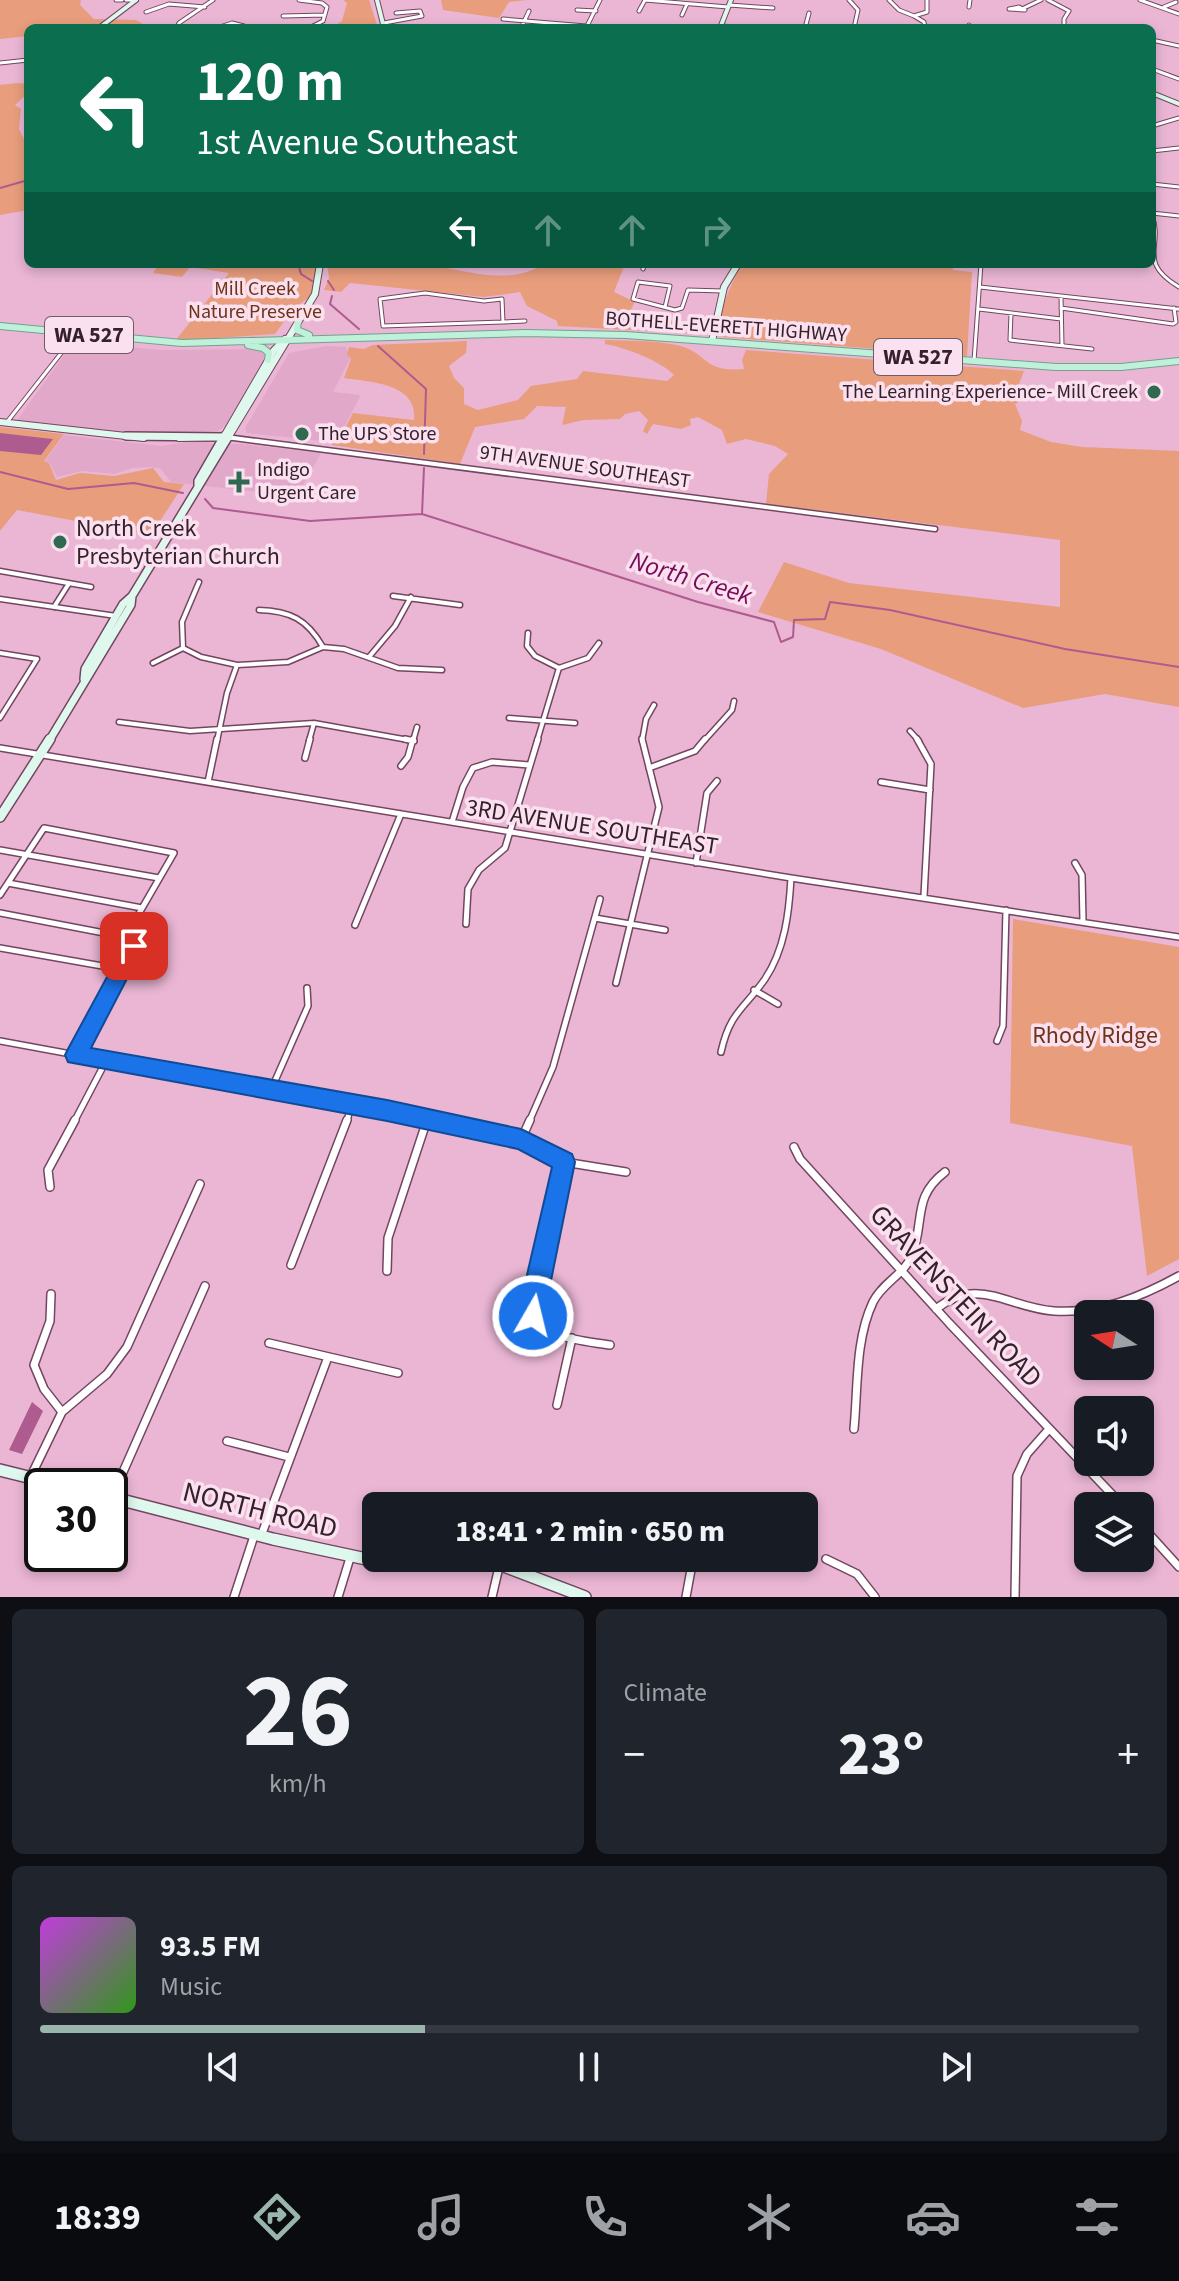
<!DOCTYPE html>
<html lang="en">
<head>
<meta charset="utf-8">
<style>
  :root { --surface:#171b24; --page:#20242c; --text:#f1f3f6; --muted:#9ea1a6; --line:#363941; --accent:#9ab5ac }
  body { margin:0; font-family:"Source Sans 3",sans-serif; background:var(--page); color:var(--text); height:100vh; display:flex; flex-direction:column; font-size:30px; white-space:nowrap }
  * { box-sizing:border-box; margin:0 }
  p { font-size:26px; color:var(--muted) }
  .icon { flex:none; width:44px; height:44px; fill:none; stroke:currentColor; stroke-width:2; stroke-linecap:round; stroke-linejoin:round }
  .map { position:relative; height:1597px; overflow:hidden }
  .panel { display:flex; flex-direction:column; gap:12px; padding:12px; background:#0d0f14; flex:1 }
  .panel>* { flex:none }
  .banner { position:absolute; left:24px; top:24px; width:1132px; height:244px; border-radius:12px; box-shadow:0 4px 12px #0003; background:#0b6e4f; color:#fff; overflow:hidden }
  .needle { width:52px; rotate:282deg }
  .controls { position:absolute; left:1074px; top:1300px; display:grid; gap:16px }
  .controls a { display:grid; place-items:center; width:80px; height:80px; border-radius:12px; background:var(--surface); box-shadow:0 4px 12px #0003; font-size:40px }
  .speed { position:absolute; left:24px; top:1468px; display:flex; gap:16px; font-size:40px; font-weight:700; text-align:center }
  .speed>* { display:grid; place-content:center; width:104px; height:104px; border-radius:50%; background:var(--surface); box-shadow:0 4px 12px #0003; line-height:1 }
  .speed .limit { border:4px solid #111; border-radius:12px; background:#fff; color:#111 }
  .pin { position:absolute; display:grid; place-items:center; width:68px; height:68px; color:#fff; margin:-34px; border-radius:16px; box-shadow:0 4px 12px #0006 }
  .me { position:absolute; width:88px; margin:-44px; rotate:8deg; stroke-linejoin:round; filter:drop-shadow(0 0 6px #0008) }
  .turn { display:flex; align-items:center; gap:28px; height:168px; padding:0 40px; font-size:36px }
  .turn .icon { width:104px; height:104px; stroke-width:2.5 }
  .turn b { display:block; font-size:56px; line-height:68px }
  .lanes { display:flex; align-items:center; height:76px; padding:0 40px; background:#0003; justify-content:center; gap:40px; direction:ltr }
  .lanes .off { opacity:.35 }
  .big { font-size:60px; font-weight:800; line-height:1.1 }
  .panel .tile { flex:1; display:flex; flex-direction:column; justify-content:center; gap:12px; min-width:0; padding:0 28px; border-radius:12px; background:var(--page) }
  .panel .dial { align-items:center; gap:0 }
  .dial b { font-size:104px; line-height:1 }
  .song { display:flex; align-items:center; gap:24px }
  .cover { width:96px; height:96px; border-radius:12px; background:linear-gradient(135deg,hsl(290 70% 55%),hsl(110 70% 35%)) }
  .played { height:8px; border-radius:4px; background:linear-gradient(90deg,var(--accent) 35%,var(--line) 35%) }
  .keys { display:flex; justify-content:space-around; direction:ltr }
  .heat { display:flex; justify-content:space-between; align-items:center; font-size:44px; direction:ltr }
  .panel .tiles { flex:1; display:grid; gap:12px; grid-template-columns:1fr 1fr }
  .tile:last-child { grid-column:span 2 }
  .trip { position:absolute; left:362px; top:1492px; width:456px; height:80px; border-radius:12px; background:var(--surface); box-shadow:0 4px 12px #0003; font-weight:800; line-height:80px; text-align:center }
  .tab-bar { display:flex; height:128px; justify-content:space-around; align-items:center; background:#090b0e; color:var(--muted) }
  .tab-bar .icon { width:56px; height:56px }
  .tab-bar .active { color:var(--accent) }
  .tab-bar b { font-size:36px; color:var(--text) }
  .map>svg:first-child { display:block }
  .built { fill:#e2a8ca }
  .green { fill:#e89d7d }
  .water { fill:#ae5b8f }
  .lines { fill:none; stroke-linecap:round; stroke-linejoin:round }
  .stream { stroke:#ae5b8f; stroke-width:2 }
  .street-far3-casing { stroke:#724660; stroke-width:5 }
  .street-far2-casing { stroke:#724660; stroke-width:7 }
  .street-far1-casing { stroke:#724660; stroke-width:8 }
  .street-casing { stroke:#724660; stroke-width:10 }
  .secondary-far4-casing { stroke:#724660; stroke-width:6 }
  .secondary-far3-casing { stroke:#724660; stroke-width:8 }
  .secondary-far2-casing { stroke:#724660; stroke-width:10 }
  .secondary-far1-casing { stroke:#724660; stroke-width:12 }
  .secondary-casing { stroke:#724660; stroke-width:14 }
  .primary-casing { stroke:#72a28e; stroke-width:8 }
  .street-far3 { stroke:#fff; stroke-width:3 }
  .street-far2 { stroke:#fff; stroke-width:4 }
  .street-far1 { stroke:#fff; stroke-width:5 }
  .street { stroke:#fff; stroke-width:7 }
  .secondary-far4 { stroke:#dff8ed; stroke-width:4 }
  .secondary-far3 { stroke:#dff8ed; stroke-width:6 }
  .secondary-far2 { stroke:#dff8ed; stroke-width:7 }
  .secondary-far1 { stroke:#dff8ed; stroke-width:9 }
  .secondary { stroke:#dff8ed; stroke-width:11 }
  .primary { stroke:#bff1da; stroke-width:6 }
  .route { fill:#1a73e8; stroke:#114b97; stroke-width:2 }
  .poi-dot { fill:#306951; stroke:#fbe0ef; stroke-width:3 }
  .labels { text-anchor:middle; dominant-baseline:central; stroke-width:7; stroke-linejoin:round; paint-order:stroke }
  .far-park-label { font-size:20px; fill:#6f3317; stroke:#fbe0ef }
  .far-street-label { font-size:20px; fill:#34212c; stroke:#fbe0ef }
  .far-poi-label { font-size:20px; fill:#34212c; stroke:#fbe0ef; text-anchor:start }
  .shield { fill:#fbe0ef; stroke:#705a66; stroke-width:2 }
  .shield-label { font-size:22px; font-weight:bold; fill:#34212c }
  .poi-label { font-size:24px; fill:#34212c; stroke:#fbe0ef; text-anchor:start }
  .street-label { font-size:24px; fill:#34212c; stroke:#fbe0ef }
  .park-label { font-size:24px; fill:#6f3317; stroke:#fbe0ef }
  .water-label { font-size:26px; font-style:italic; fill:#770c58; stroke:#fbe0ef }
  .near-street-label { font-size:28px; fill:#34212c; stroke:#fbe0ef }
</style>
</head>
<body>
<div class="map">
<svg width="1179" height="1597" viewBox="0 0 1179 1597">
  <rect width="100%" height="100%" fill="#eab6d4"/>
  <path class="built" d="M80 342 158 350 255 349 266 355 226 425 218 431 158 436 17 420 70 347Z
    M326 346 346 347 350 359 333 392 361 395 340 435 331 442 247 433 245 428 289 353Z
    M64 435 162 446 203 439 212 444H244L321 453 301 489 284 495 171 482 160 468 149 467 132 468 114 474 82 471 57 477 50 463 45 461Z"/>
  <path class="green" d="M0 0H81L80 5 94 19 136 20 150 28H28V36L0 39Z
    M343 0H369L378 28H331L342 21 347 3Z
    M441 0H527L509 2 499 18 443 10Z
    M17 83 28 84V93L15 105 21 109 19 129 28 147V210L0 215V85Z
    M159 264H320L315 293 293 309 275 334 175 341 229 273 190 267 182 277 153 273Z
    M327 264C358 264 390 261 421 264 460 268 507 288 544 264H625L614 292 635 302 631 309 703 329 702 334 558 326 557 321 527 306 520 292 484 297 350 283 341 292 324 290 329 278Z
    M742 264H953V270L972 272 967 356 722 337C713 319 733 281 742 264Z
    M605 340C628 341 654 340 676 345 708 351 701 373 744 369L742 360 746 350 1024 371 1018 387 1024 392 1023 399 1015 404 1022 421 1020 430 1051 442 1082 447 1179 451V707L1105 694 1023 708 881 649 758 612 784 562 849 583 1060 607V540L766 504 769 474 788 454 775 446 746 439 727 444 722 430 698 417 690 419 691 425 681 429 653 424 647 434 643 431 648 420 639 411 625 414 620 419 584 420 562 425 566 407 537 406 524 419 475 427 460 464 332 445 331 442 343 432 353 413 414 420C418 383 370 382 344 378L351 359 347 354 349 347 364 349 373 345 467 341 466 353 449 366 454 378 464 388V404L478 410 518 400 531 386 577 379 583 371 667 381 674 375C661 361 624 347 605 344Z
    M0 427 64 434 44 461 49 463 56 480 80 473 114 476 153 468 164 482 184 484 151 535 17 510 0 531Z
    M1013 919 1179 947V1259L1147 1276 1132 1146 1010 1123Z"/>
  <path class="water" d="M0 433 52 439H53L41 455 0 451Z
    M32 1402 43 1411 22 1454 9 1450Z"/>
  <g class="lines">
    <path class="stream" d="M0 188 28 180
      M298 264 301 274 312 281
      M328 281 334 290
      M332 296 330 304 359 329
      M378 346 426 389 424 454
      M0 472 68 489 134 483 183 493
      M205 499 213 508 310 521 422 514 698 602 774 622 781 642 793 637 794 620 825 619 830 602 890 610 1065 649 1179 667
      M422 514 424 468"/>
    <g class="street-far3-casing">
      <path id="street-far3" d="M116 0H122
        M126 0H136
        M299 0 322 3 327 7 323 21 309 28
        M849 0 858 10 854 28
        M889 0 899 10 914 16
        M1048 0 1069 11 1064 19V28
        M1140 0 1179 14
        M729 5 773 8
        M969 7 970 0
        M1019 7 1025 10 1009 9Z
        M1164 7 1176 2
        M1024 8 1041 0
        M577 10 596 11
        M639 11 645 0 728 7
        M146 12 169 4 205 7
        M682 15 687 4
        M283 16 325 15
        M503 19 610 28
        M384 23 422 16 420 11 396 13
        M587 26 600 0
        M721 26 749 28
        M177 28 179 23 213 0
        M217 28 232 23 244 26
        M521 28 529 11
        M805 28 809 13
        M925 28 924 22 914 16 927 12V0
        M968 28 969 25
        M1152 40 1179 46
        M0 63 28 60
        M1152 69 1179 79
        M1152 126 1179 118
        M1152 151 1179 148
        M1152 184 1179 187
        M1152 213 1179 216
        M1152 215C1164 247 1136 261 1179 287
        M493 264H507
        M662 264H667
        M643 269 645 264
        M980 287 1179 309
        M425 293 484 301 502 299 503 322 383 326 380 299Z
        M1061 296 1062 346
        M665 307 670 286 638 282 633 299 675 310 682 308 688 290 723 291
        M1061 308 1173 324 1176 322 1174 308
        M979 309 1061 319
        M1011 313 1010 340 1092 349
        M503 322 525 321
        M974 361 981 264
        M7 422 73 338
        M226 437 231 438"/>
    </g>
    <g class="street-far2-casing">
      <path id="street-far2" d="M226 437 935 529
        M0 571 91 587
        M393 596 460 605
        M0 599 116 616
        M54 607 68 585
        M259 610C290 611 307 619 323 647
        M528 633 527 646 535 656 559 668 588 658 599 643
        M183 648 201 657 237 665 288 662 323 647 344 649 398 668 442 670
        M0 653 37 659 0 718
        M369 657 395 626 411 597
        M153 663 183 648 182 622 199 582
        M509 718 575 723
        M119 722 190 731 314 723 414 741
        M910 731 919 741
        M217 741 227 693 237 665
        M309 741 314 723
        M413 741 417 727
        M537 741 559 668
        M642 741 646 719 654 705
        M704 741 732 710 734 701"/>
    </g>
    <g class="street-far1-casing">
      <path id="street-far1" d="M405 739 414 741
        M917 739 931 764 924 896
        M0 748 791 878 1179 937
        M305 758 310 739
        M401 766 408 757 413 739
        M649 768 695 751 705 739
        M208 782 217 739
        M881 782 930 790
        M452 822 463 787 473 768 492 762 529 765
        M0 850 159 878
        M696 863 707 793 717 781
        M1075 863 1082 875 1083 921
        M8 883 142 908
        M0 895 44 828 174 853 108 967 0 948
        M0 913 125 937
        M595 918 665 930
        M466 924 468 889 479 870 505 848 538 739
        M355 925 401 814
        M616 983 659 807 642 739
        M754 990 778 1004
        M0 1041 440 1122
        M997 1041 1003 1026 1006 910
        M721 1052C730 1012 744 1009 765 979 785 949 789 913 791 878
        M76 1055 134 946 144 935
        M271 1090 308 1006 307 988
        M74 1122 106 1061
        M347 1122 351 1104
        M529 1122 553 1067 600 899"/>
    </g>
    <g class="street-casing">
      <path id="street" d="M431 1120 521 1140 564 1162 626 1172
        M521 1140 530 1120
        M794 1147 800 1159 949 1323 1123 1506
        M564 1162 532 1305C541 1340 579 1340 610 1345
        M50 1187 48 1170 75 1120
        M291 1265 347 1120
        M387 1271 388 1238 427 1120
        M51 1294 50 1321 34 1365 44 1389 62 1412
        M936 1309C979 1275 1008 1308 1054 1311 1099 1314 1141 1297 1179 1276
        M269 1343 398 1373
        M557 1405 572 1338
        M854 1429C858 1388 855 1340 873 1302 882 1283 905 1274 912 1255 925 1221 912 1197 945 1172
        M227 1441 289 1457
        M31 1476 62 1412 107 1374 127 1347 200 1184
        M112 1497 205 1286
        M1140 1524 1179 1567
        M261 1536 328 1357
        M826 1559 857 1574 875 1597
        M234 1597 254 1536
        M338 1597 350 1558
        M492 1597 499 1567
        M686 1597 693 1559
        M1015 1597 1017 1476 1027 1454 1049 1429"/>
    </g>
    <g class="secondary-far4-casing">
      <path id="secondary-far4" d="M377 0 384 28
        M99 28 136 0
        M720 28 731 0
        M1152 93 1179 104"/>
    </g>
    <g class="secondary-far3-casing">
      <path id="secondary-far3" d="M712 341 724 287 738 264
        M0 422 144 438
        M179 438 224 437
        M223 438 274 350 285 339
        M228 438 315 294 320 264"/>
    </g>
    <g class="secondary-far2-casing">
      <path id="secondary-far2" d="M126 436 224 437
        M198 487V481L224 436
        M84 679 85 669 123 604 132 596 229 436
        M49 741 131 605 132 596"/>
    </g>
    <g class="secondary-far1-casing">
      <path id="secondary-far1" d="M0 817 50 739"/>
    </g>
    <g class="secondary-casing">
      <path id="secondary" d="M0 1470 64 1486
        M110 1497 273 1539 371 1560 475 1562 504 1566 585 1597"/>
    </g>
    <g class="primary-casing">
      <path id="primary" d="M298 318 297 330 309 335
        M0 326 182 343 525 333 626 335 1056 367H1121L1179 361
        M248 345 263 348 269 353 268 360"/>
    </g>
    <use href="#street-far3" class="street-far3"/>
    <use href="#street-far2" class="street-far2"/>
    <use href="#street-far1" class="street-far1"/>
    <use href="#street" class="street"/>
    <use href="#secondary-far4" class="secondary-far4"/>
    <use href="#secondary-far3" class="secondary-far3"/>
    <use href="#secondary-far2" class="secondary-far2"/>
    <use href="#secondary-far1" class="secondary-far1"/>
    <use href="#secondary" class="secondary"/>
    <use href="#primary" class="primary"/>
  </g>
  <path class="route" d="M134 938 141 940 144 946 91 1048 387 1100 521 1129 572 1154 575 1162 542 1325 533 1328 524 1325 520 1305 552 1167 518 1149 387 1121 68 1062 65 1055 68 1049 127 940Z"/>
  <g class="poi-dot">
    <circle cx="1154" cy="392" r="8"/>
    <circle cx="302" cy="434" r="8"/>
    <path d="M235 470h8v8h8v8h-8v8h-8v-8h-8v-8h8z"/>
    <circle cx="60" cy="542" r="8"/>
  </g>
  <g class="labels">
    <g class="far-park-label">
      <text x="255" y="289">Mill Creek<tspan x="255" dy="23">Nature Preserve</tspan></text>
    </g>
    <g class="far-street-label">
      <text transform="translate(726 327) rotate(4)">BOTHELL-EVERETT HIGHWAY</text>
      <text transform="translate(585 467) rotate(8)">9TH AVENUE SOUTHEAST</text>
    </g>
    <g class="far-poi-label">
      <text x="1138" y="392" text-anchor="end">The Learning Experience- Mill Creek</text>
      <text x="318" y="434">The UPS Store</text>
      <text x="257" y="470">Indigo<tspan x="257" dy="23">Urgent Care</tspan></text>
    </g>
    <g class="shield">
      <rect x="45" y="317" width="88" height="36" rx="6"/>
      <rect x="874" y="339" width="88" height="36" rx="6"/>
    </g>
    <g class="shield-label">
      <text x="89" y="335">WA 527</text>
      <text x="918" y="357">WA 527</text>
    </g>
    <g class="poi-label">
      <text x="76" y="528">North Creek<tspan x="76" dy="28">Presbyterian Church</tspan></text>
    </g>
    <g class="street-label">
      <text transform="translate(592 827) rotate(9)">3RD AVENUE SOUTHEAST</text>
    </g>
    <g class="park-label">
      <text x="1095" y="1035">Rhody Ridge</text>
    </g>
    <g class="water-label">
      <text transform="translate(691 578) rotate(17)">North Creek</text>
    </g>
    <g class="near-street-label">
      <text transform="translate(956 1296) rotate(47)">GRAVENSTEIN ROAD</text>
      <text transform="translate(260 1510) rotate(14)">NORTH ROAD</text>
    </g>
  </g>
</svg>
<div class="controls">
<a><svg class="needle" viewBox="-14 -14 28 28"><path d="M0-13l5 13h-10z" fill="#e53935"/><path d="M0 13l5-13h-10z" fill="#9ea1a6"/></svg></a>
<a><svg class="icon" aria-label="sound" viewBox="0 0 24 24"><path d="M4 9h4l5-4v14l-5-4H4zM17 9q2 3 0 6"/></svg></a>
<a><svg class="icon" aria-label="layers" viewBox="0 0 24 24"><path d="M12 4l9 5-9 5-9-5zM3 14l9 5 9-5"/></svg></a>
</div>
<div class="speed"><div class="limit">30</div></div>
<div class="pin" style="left:134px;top:946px;background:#d93025"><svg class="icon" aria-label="arrive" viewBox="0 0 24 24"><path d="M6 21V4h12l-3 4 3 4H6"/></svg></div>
<svg class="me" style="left:533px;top:1316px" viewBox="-20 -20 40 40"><circle r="17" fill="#1a73e8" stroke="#fff" stroke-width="3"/><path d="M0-11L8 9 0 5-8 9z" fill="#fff"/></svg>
<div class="trip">18:41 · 2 min · 650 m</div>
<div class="banner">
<div class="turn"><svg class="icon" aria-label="left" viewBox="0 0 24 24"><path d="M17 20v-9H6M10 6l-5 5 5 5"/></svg><div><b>120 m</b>1st Avenue Southeast</div></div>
<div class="lanes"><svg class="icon" aria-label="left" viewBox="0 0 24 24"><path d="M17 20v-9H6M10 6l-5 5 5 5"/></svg><svg class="icon off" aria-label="ahead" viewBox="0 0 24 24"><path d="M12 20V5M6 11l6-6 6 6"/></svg><svg class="icon off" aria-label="ahead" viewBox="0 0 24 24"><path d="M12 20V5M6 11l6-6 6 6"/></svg><svg class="icon off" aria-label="right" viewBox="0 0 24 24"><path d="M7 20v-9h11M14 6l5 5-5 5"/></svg></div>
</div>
</div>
<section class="panel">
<div class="tiles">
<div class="tile dial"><b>26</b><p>km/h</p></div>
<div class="tile"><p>Climate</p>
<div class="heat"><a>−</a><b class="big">23°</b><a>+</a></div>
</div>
<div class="tile">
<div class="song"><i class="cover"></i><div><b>93.5 FM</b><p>Music</p></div></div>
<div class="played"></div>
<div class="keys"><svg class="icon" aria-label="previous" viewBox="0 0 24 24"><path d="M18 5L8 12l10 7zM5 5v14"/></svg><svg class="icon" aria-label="pause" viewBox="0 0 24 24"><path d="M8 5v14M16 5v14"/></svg><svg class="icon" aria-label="next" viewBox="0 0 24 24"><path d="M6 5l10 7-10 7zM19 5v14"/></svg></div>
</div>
</div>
</section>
<nav class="tab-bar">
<b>18:39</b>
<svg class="icon active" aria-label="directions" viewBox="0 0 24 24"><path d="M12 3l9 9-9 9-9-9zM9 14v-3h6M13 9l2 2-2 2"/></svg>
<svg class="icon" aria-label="music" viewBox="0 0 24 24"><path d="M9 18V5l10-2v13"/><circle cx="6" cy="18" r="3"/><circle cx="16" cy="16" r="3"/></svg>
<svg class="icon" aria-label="phone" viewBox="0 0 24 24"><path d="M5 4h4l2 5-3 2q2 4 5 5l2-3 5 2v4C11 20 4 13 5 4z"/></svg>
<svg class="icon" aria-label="climate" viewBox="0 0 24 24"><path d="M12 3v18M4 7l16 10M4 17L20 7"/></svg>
<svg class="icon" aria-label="car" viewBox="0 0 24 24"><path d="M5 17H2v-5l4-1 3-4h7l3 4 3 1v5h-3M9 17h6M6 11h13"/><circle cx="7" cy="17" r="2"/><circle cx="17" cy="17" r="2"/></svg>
<svg class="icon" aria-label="filters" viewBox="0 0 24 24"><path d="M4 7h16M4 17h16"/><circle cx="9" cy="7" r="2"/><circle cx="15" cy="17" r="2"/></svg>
</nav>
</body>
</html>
